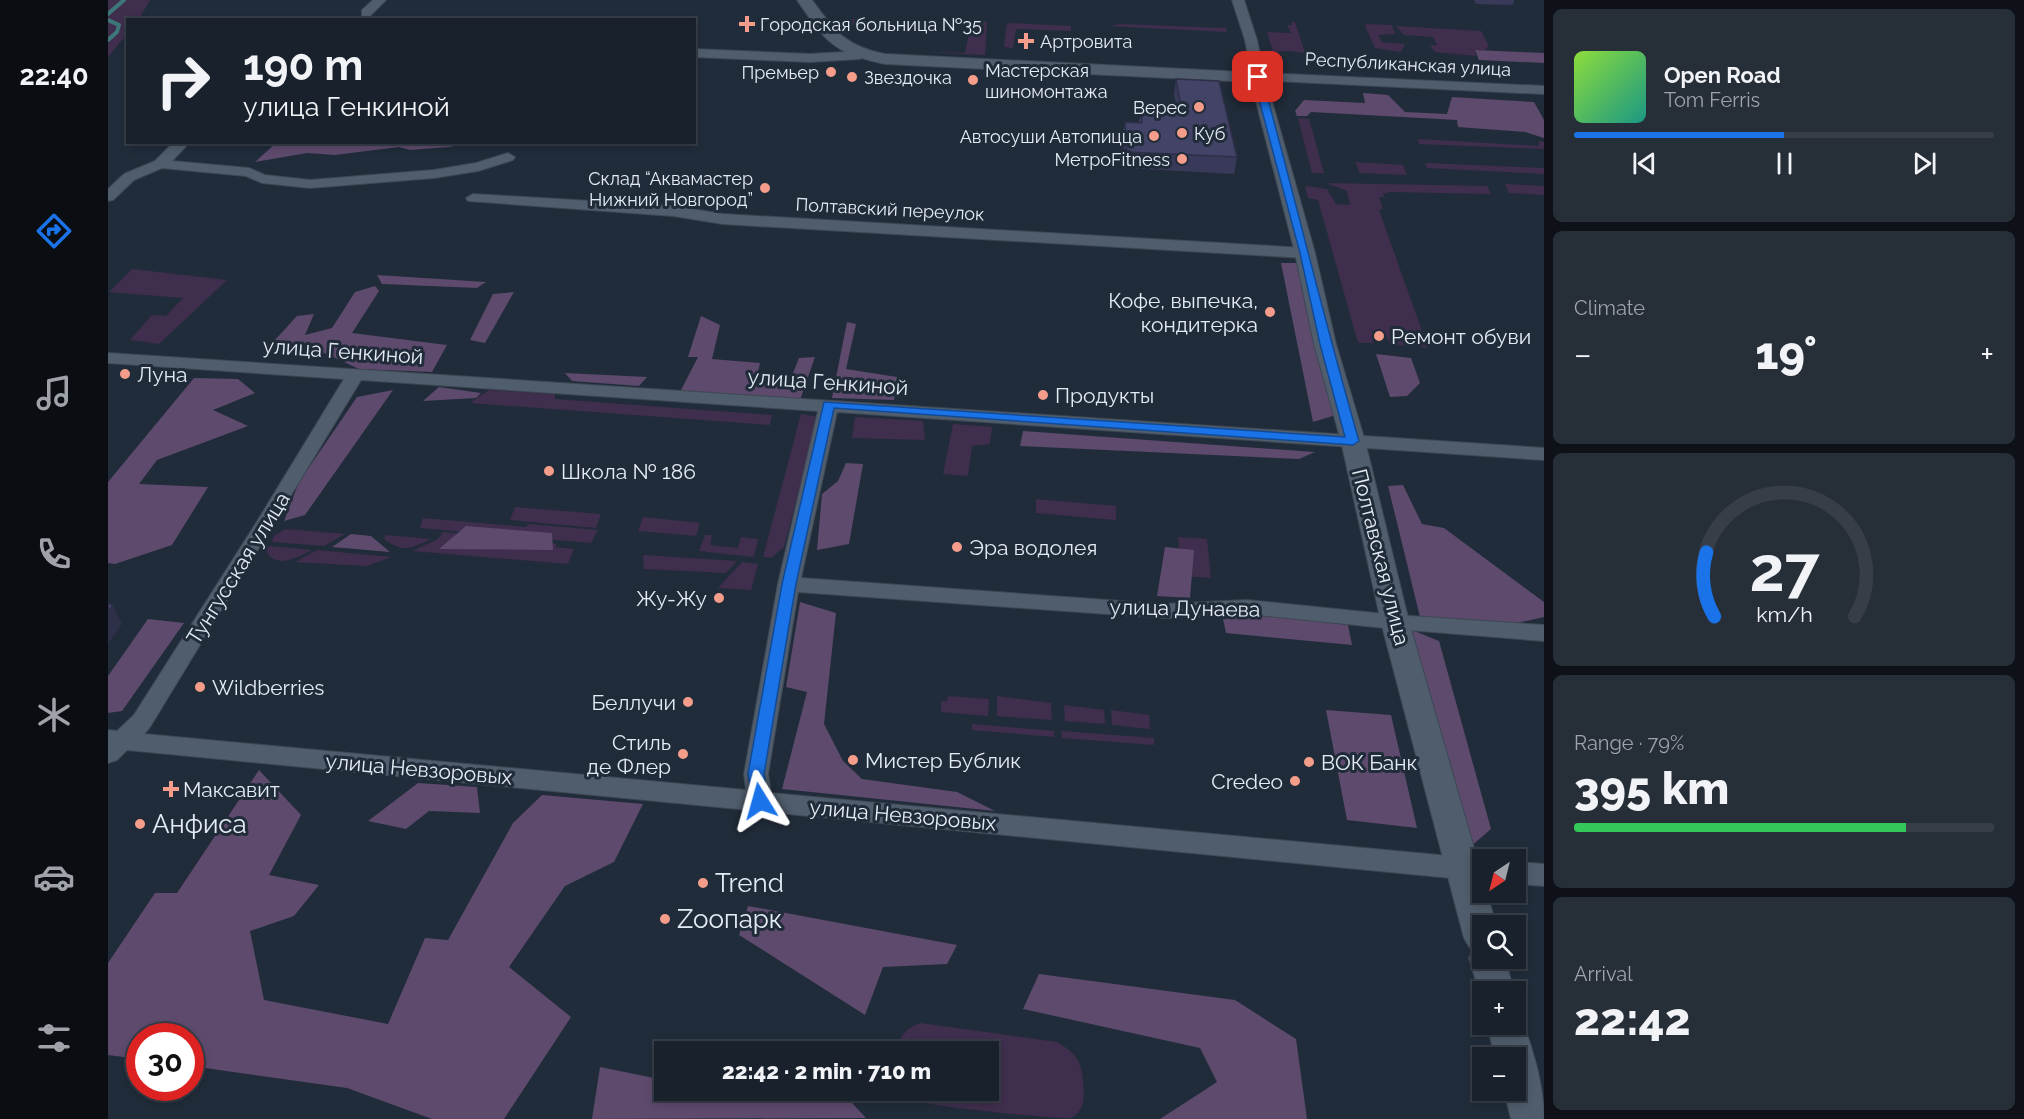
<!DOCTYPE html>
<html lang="en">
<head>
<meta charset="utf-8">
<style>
  :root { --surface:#19212c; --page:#262e38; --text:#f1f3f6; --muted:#9fa3a9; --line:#373e48; --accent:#1a73e8 }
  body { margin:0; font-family:Raleway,sans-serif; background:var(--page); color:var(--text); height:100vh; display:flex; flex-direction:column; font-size:22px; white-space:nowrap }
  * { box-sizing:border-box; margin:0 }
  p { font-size:20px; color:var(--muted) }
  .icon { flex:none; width:33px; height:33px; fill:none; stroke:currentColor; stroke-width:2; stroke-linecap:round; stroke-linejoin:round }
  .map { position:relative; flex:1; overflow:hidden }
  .details { display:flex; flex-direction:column; gap:9px; padding:9px; background:#0e1218; width:480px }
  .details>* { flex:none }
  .hud { position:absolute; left:18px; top:18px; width:570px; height:126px; border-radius:0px; box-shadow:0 3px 9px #0003,0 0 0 2px var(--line); background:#19212c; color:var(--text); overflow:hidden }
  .needle { width:39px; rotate:215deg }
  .controls { position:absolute; left:1364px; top:849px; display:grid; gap:12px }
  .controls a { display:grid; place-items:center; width:54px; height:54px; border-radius:0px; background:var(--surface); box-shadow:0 3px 9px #0003,0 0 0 2px var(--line); font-size:30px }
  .speed { position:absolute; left:18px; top:1023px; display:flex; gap:12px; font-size:30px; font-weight:700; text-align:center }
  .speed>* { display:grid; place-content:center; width:78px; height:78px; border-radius:50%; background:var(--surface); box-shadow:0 3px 9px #0003,0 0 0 2px var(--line); line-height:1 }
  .speed .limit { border:9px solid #d22; background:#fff; color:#111 }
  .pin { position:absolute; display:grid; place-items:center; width:51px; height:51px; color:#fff; margin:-26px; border-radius:12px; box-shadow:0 3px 9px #0006 }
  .me { position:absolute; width:66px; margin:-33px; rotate:352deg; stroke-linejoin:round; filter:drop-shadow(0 0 4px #0008) }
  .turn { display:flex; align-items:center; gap:21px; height:126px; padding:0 18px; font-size:27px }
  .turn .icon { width:78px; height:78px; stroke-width:2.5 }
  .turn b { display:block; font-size:42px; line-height:51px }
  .big { font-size:45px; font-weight:800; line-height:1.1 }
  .details .tile { flex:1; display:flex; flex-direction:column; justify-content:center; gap:9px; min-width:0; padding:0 21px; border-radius:9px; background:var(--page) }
  .details .dial { align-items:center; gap:0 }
  .dial svg { height:156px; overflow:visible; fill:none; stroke:var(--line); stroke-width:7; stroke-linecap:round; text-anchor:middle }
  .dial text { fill:var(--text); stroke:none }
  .song { display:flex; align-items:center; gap:18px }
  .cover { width:72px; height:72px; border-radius:9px; background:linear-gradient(135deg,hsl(90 70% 55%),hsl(170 70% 35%)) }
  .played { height:6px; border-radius:3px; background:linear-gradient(90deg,var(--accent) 50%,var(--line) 50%) }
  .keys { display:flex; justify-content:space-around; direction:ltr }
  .heat { display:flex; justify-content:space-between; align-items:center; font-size:33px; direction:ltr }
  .charge { height:9px; border-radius:4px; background:linear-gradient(90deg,#34c759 79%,var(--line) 0) }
  .trip { position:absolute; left:546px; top:1041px; width:345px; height:60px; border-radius:0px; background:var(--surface); box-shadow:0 3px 9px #0003,0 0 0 2px var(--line); font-weight:800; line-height:60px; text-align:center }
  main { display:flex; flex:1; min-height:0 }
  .dock { display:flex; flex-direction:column; width:108px; justify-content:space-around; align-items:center; background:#0a0d12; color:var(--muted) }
  .dock .icon { width:42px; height:42px }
  .dock .on { color:var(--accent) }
  .dock b { font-size:27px; color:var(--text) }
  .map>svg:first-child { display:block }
  .green { fill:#3f2e4d }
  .forest { fill:#5d4a6d }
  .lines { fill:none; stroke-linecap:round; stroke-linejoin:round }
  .stream { stroke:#3e7779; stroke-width:4 }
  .minor-casing { stroke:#3e4854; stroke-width:2 }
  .tertiary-casing { stroke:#3e4854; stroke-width:2 }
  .minor { fill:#505d6c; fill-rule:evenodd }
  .tertiary { fill:#505d6c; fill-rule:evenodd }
  .wall { fill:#393a59 }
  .shaded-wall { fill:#2e2f48 }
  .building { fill:#424367; stroke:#2e2f48; stroke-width:1.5 }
  .route { fill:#1a73e8; stroke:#114b97; stroke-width:1.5 }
  .poi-dot { fill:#f49d8b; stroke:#212c3a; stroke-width:2 }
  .labels { text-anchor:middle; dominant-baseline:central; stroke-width:6; stroke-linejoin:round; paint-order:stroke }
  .far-poi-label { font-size:18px; fill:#e3ebf4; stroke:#212c3a; text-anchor:start }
  .far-street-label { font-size:18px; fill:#e3ebf4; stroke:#212c3a }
  .poi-label { font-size:21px; fill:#e3ebf4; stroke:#212c3a; text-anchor:start }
  .street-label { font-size:21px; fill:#e3ebf4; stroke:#212c3a }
  .near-poi-label { font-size:26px; fill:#e3ebf4; stroke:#212c3a; text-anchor:start }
</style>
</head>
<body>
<main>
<nav class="dock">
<b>22:40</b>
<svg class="icon on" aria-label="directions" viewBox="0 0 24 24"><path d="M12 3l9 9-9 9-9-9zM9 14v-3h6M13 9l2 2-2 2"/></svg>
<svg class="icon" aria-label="music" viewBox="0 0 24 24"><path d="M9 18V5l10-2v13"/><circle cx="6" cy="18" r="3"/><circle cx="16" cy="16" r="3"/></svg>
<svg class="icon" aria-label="phone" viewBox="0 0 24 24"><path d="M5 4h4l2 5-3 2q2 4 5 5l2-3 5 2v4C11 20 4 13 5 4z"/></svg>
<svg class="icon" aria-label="climate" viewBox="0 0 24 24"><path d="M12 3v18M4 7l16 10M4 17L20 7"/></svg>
<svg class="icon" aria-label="car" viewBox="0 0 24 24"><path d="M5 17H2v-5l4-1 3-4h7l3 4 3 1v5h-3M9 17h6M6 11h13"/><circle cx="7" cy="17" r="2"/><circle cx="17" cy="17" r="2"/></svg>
<svg class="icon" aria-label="filters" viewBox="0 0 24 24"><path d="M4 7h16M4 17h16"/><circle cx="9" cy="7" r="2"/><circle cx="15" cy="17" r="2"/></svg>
</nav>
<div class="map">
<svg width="1436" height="1119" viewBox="0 0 1436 1119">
  <rect width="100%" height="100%" fill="#212c3a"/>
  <path class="green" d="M0 0H42L31 19 20 20 19 34 0 57Z
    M741 19H778L777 22 750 35Z
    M863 22H879L877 55 814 52 857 53Z
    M1183 22H1187L1197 53 1181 51 1165 52 1159 32 1183 33 1179 25H1184Z
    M903 23 963 26V31L908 29 905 48 896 47 899 24Z
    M1012 24 1118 28 1119 32 1000 26Z
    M1258 24 1284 25 1287 34 1270 35 1274 42 1297 44 1293 52 1267 48 1257 26Z
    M1288 26 1373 31 1381 46 1377 50H1367L1368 56 1327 52 1322 45H1329L1325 37 1296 35Z
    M1190 118 1201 119 1216 173H1204Z
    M1310 139 1431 146V141L1436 142V149L1311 144Z
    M1247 162 1295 165 1299 175 1252 173Z
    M1317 163 1436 168V174L1319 168Z
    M1218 183 1379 186 1383 194 1282 192 1275 194 1276 197H1271L1275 209 1271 210 1320 348 1282 344 1277 332 1264 331 1265 343H1250L1210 200 1200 198 1197 186 1219 189 1228 204 1242 205 1239 191Z
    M1397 184 1436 186V195L1401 193Z
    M24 269 119 280 51 344 22 340 44 315 58 316 75 298 1 292Z
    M381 390 447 394V399L664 415 662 425 362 403Z
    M693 414 710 417 676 547 663 558 655 557Z
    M747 417 815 421 817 440 744 438Z
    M845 424 884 427 882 444 864 446 860 476 835 474Z
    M928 499 1008 506V520L928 513Z
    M407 507 493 514 488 528 402 520Z
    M535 517 592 523 588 536 530 531Z
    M315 518 418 527 420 524 490 530 483 543 312 528Z
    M177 529 237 534 216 546 164 542 166 536Z
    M335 532 448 544V547L466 549 460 564 304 551 330 539Z
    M278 535 323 539C301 549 297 553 276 539Z
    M597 535H604L602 545 630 548 633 537 650 539 646 557 591 551Z
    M1070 537 1099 539 1103 578 1074 576Z
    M161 546 204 550C190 557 169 570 158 551Z
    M209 550 283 557 259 566 187 562Z
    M535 555 629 561 618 573 536 569Z
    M634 562 650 564 643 590 610 588Z
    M840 696 881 699 880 716 833 712V701H839Z
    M889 696 943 703 944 720 889 716Z
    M956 705 996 710 997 724 957 721Z
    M1003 710 1041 715 1042 729 1004 725Z
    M864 724 946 731V737L864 730Z
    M953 731 1046 738V745L954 738Z
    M812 1023 949 1042C966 1052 974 1060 975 1081 976 1094 978 1111 963 1118 948 1119 828 1107 807 1101 801 1099 796 1095 792 1091L880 1090V1052L789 1051C790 1037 799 1028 812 1023Z"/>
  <path class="forest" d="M1367 50 1436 53V63L1371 60Z
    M1255 93 1280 95 1297 112 1339 114 1344 97 1426 102 1436 120V138L1417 132 1350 127 1349 120 1203 112 1199 116H1189L1187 111 1196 100 1257 103Z
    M169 142H363V143L341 147 302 150 291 147 227 155 199 153 147 162Z
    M1173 263H1190L1228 415 1205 422Z
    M269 275 378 282 369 288 274 284Z
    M267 286 271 291 244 333 339 345 324 372 251 369 219 354 184 346 155 353 189 316 206 314 197 335 224 328 247 292Z
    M406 292 377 343 362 340 385 294Z
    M593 316 612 325 604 359 652 363 648 381 681 383 691 358 707 357 692 400 572 392 590 357H580Z
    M739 322 748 324 738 369 789 377 786 400 724 398Z
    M1268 354 1303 358 1312 383 1299 396 1282 397Z
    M457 373 539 377 531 386 464 381Z
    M86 378 130 379 147 393 105 410 140 426 49 460 31 484 100 487 64 545 7 564 0 563V482Z
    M331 387 373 393 368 398 315 401Z
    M285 390 197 515 176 521 191 482 249 397Z
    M915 431 1207 452 1191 459 912 446Z
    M738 463 755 464 741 544 709 550 714 494 730 481Z
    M1295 485 1314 524 1336 528 1436 602V617L1409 623 1312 617 1280 486Z
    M358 526 444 533 445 550 331 549Z
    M243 534 263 536 282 552 224 547Z
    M1057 547 1086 550 1082 598 1049 596Z
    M692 602 728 613 716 724 735 761 754 779 849 792 887 811 674 789 699 692 678 687Z
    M1161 615 1240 625 1244 645 1118 633 1115 619Z
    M40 619 76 623 14 711 0 713V676Z
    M1304 630 1331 641 1383 829 1362 847Z
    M1218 710 1283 715 1309 828 1239 820Z
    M151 770 193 815 161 875 211 885 186 916 142 931 156 1000 280 1024 317 938 340 940 405 823 434 795 535 804 506 862 457 886 401 967 463 1017 396 1119H324L239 1088 83 1066 82 1036H32L31 1059 0 1055V963L47 893H69Z
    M310 783 369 787 372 813 321 811 298 829 260 821Z
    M640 906 849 945 839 964 775 967 757 1015 631 935Z
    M931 974 1127 1000 1188 1039 1199 1119H1052L1109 1082 1092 1048 915 1009Z
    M492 1067 556 1080V1090L733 1091 758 1118 484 1119Z"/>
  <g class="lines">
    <path class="stream" d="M0 14 16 0
      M0 20 11 25 9 32 0 40"/>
    <g class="minor-casing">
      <path id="minor" d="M265 0H278L262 16H254V10Z
        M1124 0H1136L1149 40 1156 73 1436 86V94L1145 80 1137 40Z
        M586 49 702 54 752 51 758 55 752 59 702 62 586 57Z
        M66 142H82L64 161 141 168 157 175 202 180 326 170 368 163 400 153 407 157 405 160 370 171 326 178 202 188 154 183 138 176 54 168 26 180 5 200 0 201V189L16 174 47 161Z
        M365 194 565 206 615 214 1197 248 1205 253 1197 258 615 224 565 216 360 201 358 198Z
        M0 353 1436 448V460L729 412 693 578 1055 604 1139 600 1287 615 1436 625V641L1287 629 1139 614 1055 618 690 592 660 774 663 793 1374 859V881L19 750 9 760 0 763V730L9 731 26 715 150 520 236 379 0 363ZM253 380 710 411 670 584 636 774 638 790 36 734 42 727Z
        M1407 862 1436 864V886L1407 884Z"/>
    </g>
    <g class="tertiary-casing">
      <path id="tertiary" d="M689 0H704C727 31 737 46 777 54L1156 73 1207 253 1228 344 1257 441 1301 622 1374 876V892H1379L1388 926H1374V958H1397L1406 992H1374V1001L1361 958 1365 950 1362 948 1356 938 1273 622 1233 441 1206 344 1187 253 1143 82 777 64C725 53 718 42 689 0Z
        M1407 1011 1410 1012C1424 1043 1436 1086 1436 1119H1403L1396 1090H1407V1058H1387L1379 1024H1407Z"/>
    </g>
    <use href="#minor" class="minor"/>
    <use href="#tertiary" class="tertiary"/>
  </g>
  <path class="wall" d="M1366 0H1406L1405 5 1368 4Z
    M1068 79 1129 157 1126 174 1017 168 1014 138 1017 122 1031 123 1033 110 1069 111 1066 94Z"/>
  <path class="shaded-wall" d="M5 605 14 624 0 644V612Z"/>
  <path class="building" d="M1068 79 1111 81 1129 157 1019 152 1017 122 1034 123 1033 110 1074 112Z
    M0 604 5 605 0 612Z"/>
  <path class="route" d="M1150 74 1154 77C1187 198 1216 320 1251 441L1245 445 726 408 688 584 656 774 660 801 658 806 652 807 646 806 640 774 674 584 716 402 1237 437 1212 344 1192 253 1145 77Z"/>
  <g class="poi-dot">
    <path d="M636 15h6v6h6v6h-6v6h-6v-6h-6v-6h6z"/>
    <path d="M915 32h6v6h6v6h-6v6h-6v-6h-6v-6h6z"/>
    <circle cx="723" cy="72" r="6"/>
    <circle cx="744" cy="77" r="6"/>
    <circle cx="865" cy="80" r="6"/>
    <circle cx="1091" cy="107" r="6"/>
    <circle cx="1074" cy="133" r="6"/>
    <circle cx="1046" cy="136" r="6"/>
    <circle cx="1074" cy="159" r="6"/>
    <circle cx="657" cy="188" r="6"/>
    <circle cx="1162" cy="312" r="6"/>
    <circle cx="1271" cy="336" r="6"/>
    <circle cx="17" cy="374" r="6"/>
    <circle cx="935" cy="395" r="6"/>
    <circle cx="441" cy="471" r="6"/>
    <circle cx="849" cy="547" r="6"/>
    <circle cx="611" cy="598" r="6"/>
    <circle cx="92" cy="687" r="6"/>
    <circle cx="580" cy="702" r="6"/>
    <circle cx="575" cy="754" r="6"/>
    <circle cx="745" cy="760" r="6"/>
    <circle cx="1201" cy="762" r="6"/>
    <circle cx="1187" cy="781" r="6"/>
    <path d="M60 780h6v6h6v6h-6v6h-6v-6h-6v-6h6z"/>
    <circle cx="32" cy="824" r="6"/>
    <circle cx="595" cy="883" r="6"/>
    <circle cx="557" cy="919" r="6"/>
  </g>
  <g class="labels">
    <g class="far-poi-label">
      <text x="652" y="24">Городская больница №35</text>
      <text x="932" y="41">Артровита</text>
      <text x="877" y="70">Мастерская<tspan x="877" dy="21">шиномонтажа</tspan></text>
      <text x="711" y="72" text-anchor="end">Премьер</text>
      <text x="756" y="77">Звездочка</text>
      <text x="1079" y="107" text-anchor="end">Верес</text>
      <text x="1086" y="133">Куб</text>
      <text x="1034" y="136" text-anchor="end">Автосуши Автопицца</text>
      <text x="1062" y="159" text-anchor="end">МетроFitness</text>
      <text x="645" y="178" text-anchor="end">Склад “Аквамастер<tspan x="645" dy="21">Нижний Новгород”</tspan></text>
    </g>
    <g class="far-street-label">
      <text transform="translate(1300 64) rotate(3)">Республиканская улица</text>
      <text transform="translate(782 209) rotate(3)">Полтавский переулок</text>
    </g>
    <g class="poi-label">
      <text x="1150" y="300" text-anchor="end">Кофе, выпечка,<tspan x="1150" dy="24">кондитерка</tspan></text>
      <text x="1283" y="336">Ремонт обуви</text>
      <text x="29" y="374">Луна</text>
      <text x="947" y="395">Продукты</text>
      <text x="453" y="471">Школа № 186</text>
      <text x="861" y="547">Эра водолея</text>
      <text x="599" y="598" text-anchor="end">Жу-Жу</text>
      <text x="104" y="687">Wildberries</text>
      <text x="568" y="702" text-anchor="end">Беллучи</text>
      <text x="563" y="742" text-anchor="end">Стиль<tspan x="563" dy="24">де Флер</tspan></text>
      <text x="757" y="760">Мистер Бублик</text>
      <text x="1213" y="762">ВОК Банк</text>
      <text x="1175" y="781" text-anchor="end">Credeo</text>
      <text x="75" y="789">Максавит</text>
    </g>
    <g class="street-label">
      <text transform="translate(235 351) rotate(4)">улица Генкиной</text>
      <text transform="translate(720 382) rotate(4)">улица Генкиной</text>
      <text transform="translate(1273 557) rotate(76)">Полтавская улица</text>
      <text transform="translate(130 568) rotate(-58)">Тунгусская улица</text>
      <text transform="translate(1077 608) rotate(1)">улица Дунаева</text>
      <text transform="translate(311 769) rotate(5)">улица Невзоровых</text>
      <text transform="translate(795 815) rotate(5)">улица Невзоровых</text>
    </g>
    <g class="near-poi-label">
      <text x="44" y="824">Анфиса</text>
      <text x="607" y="883">Trend</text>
      <text x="569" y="919">Zooпарк</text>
    </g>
  </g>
</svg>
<div class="controls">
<a><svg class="needle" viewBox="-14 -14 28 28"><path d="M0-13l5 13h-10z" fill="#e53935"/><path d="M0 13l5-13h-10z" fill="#9fa3a9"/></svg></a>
<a><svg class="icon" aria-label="search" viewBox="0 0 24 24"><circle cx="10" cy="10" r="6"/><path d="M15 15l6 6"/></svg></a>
<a>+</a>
<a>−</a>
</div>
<div class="speed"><div class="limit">30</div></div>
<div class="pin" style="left:1150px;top:77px;background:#d93025"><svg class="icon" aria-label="arrive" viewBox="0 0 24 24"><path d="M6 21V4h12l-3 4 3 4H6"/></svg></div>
<svg class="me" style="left:652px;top:801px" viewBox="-20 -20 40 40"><path d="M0-17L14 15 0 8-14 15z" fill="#1a73e8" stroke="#fff" stroke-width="4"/></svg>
<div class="trip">22:42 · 2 min · 710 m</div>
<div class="hud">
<div class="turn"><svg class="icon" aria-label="right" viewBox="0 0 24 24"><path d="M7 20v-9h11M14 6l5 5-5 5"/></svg><div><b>190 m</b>улица Генкиной</div></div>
</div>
</div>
<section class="details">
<div class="tile">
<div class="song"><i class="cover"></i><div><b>Open Road</b><p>Tom Ferris</p></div></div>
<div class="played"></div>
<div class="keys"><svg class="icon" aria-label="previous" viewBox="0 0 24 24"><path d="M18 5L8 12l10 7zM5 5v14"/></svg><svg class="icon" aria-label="pause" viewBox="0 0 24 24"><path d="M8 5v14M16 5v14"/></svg><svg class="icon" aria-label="next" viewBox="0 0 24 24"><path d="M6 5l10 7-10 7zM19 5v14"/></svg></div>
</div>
<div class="tile"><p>Climate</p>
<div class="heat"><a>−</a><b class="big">19°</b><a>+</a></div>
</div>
<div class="tile dial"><svg viewBox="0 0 100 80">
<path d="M14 69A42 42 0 1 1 86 69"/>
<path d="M14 69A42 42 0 0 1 10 36" stroke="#1a73e8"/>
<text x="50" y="56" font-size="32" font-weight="700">27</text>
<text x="50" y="72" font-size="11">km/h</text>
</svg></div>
<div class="tile"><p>Range · 79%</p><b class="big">395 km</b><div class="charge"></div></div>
<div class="tile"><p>Arrival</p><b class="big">22:42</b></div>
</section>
</main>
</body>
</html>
